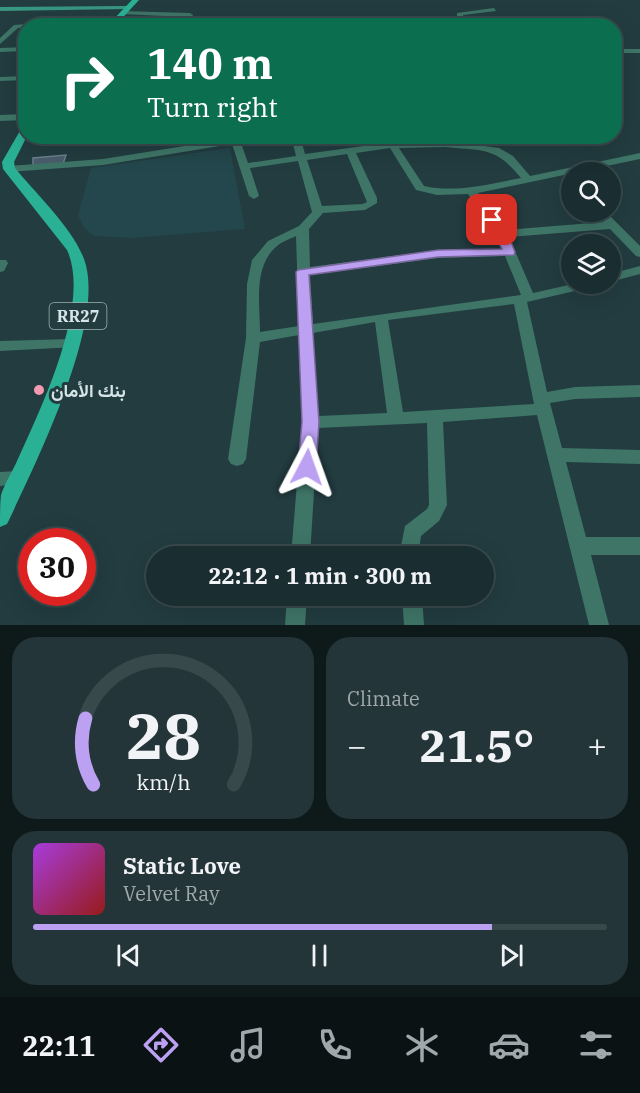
<!DOCTYPE html>
<html lang="en">
<head>
<meta charset="utf-8">
<style>
  :root { --surface:#1a2d30; --page:#233538; --text:#f1f3f6; --muted:#9fa8ab; --line:#38494c; --accent:#bca0f2 }
  body { margin:0; font-family:"IBM Plex Serif",Vazirmatn,serif; background:var(--page); color:var(--text); height:100vh; display:flex; flex-direction:column; font-size:22px; white-space:nowrap }
  * { box-sizing:border-box; margin:0 }
  p { font-size:20px; color:var(--muted) }
  .icon { flex:none; width:33px; height:33px; fill:none; stroke:currentColor; stroke-width:2; stroke-linecap:round; stroke-linejoin:round }
  .map { position:relative; height:625px; overflow:hidden }
  .side { display:flex; flex-direction:column; gap:12px; padding:12px; background:#0e191a; flex:1 }
  .side>* { flex:none }
  .hud { position:absolute; left:18px; top:18px; width:604px; height:126px; border-radius:24px; box-shadow:0 6px 24px #0002,0 0 0 2px var(--line); background:#0b6e4f; color:#fff; overflow:hidden }
  .tools { position:absolute; left:561px; top:162px; display:grid; gap:12px }
  .tools a { display:grid; place-items:center; width:60px; height:60px; border-radius:50%; background:var(--surface); box-shadow:0 6px 24px #0002,0 0 0 2px var(--line); font-size:30px }
  .speed { position:absolute; left:18px; top:528px; display:flex; gap:12px; font-size:30px; font-weight:700; text-align:center }
  .speed>* { display:grid; place-content:center; width:78px; height:78px; border-radius:50%; background:var(--surface); box-shadow:0 6px 24px #0002,0 0 0 2px var(--line); line-height:1 }
  .speed .limit { border:9px solid #d22; background:#fff; color:#111 }
  .pin { position:absolute; display:grid; place-items:center; width:51px; height:51px; color:#fff; margin:-26px; border-radius:12px; box-shadow:0 3px 9px #0006 }
  .me { position:absolute; width:66px; margin:-33px; rotate:4deg; stroke-linejoin:round; filter:drop-shadow(0 0 4px #0008) }
  .turn { display:flex; align-items:center; gap:21px; height:126px; padding:0 30px; font-size:27px }
  .turn .icon { width:78px; height:78px; stroke-width:2.5 }
  .turn b { display:block; font-size:42px; line-height:51px }
  .big { font-size:45px; font-weight:700; line-height:1.1 }
  .side .card { flex:1; display:flex; flex-direction:column; justify-content:center; gap:9px; min-width:0; padding:0 21px; border-radius:24px; background:var(--page) }
  .side .dial { align-items:center; gap:0 }
  .dial svg { height:156px; overflow:visible; fill:none; stroke:var(--line); stroke-width:7; stroke-linecap:round; text-anchor:middle }
  .dial text { fill:var(--text); stroke:none }
  .song { display:flex; align-items:center; gap:18px }
  .cover { width:72px; height:72px; border-radius:9px; background:linear-gradient(135deg,hsl(280 70% 55%),hsl(0 70% 35%)) }
  .played { height:6px; border-radius:3px; background:linear-gradient(90deg,var(--accent) 80%,var(--line) 80%) }
  .keys { display:flex; justify-content:space-around; direction:ltr }
  .heat { display:flex; justify-content:space-between; align-items:center; font-size:33px; direction:ltr }
  .side .tiles { flex:1; display:grid; gap:12px; grid-template-columns:1fr 1fr }
  .card:last-child { grid-column:span 2 }
  .trip { position:absolute; left:146px; top:546px; width:348px; height:60px; border-radius:30px; background:var(--surface); box-shadow:0 6px 24px #0002,0 0 0 2px var(--line); font-weight:700; line-height:60px; text-align:center }
  .menu { display:flex; height:96px; justify-content:space-around; align-items:center; background:#0a1213; color:var(--muted) }
  .menu .icon { width:42px; height:42px }
  .menu .selected { color:var(--accent) }
  .menu b { font-size:27px; color:var(--text) }
  .map>svg:first-child { display:block }
  .built { fill:#23474c }
  .building { fill:#495d6b; stroke:#6a7f8d; stroke-width:1.5 }
  .lines { fill:none; stroke-linecap:round; stroke-linejoin:round }
  .street { fill:#3e7567; fill-rule:evenodd }
  .secondary { fill:#389781; fill-rule:evenodd }
  .primary { fill:#2ab195; fill-rule:evenodd }
  .route { fill:#bca0f2; stroke:#7a689d; stroke-width:1.5 }
  .poi-dot { fill:#f29aaf; stroke:#223c40; stroke-width:2 }
  .labels { text-anchor:middle; dominant-baseline:central; stroke-width:6; stroke-linejoin:round; paint-order:stroke }
  .shield { fill:#223c40; stroke:#a0b2b5; stroke-width:1.5 }
  .shield-label { font-size:16px; font-weight:bold; fill:#d6e5e7 }
  .poi-label { font-size:18px; font-weight:bold; fill:#d6e5e7; stroke:#223c40; text-anchor:start }
</style>
</head>
<body>
<div class="map">
<svg width="640" height="625" viewBox="0 0 640 625">
  <rect width="100%" height="100%" fill="#223c40"/>
  <path class="built" d="M230 148 245 229 131 238 94 236 84 228 78 215 91 168Z"/>
  <path class="building" d="M66 155 63 164 33 166V158Z"/>
  <g class="lines">
    <path class="street" d="M494 8 496 11 463 15 464 21 459 24 401 26 457 20V13Z
      M122 11 190 13 193 15 187 26H180L186 17 120 14Z
      M26 24 29 26 18 28 0 44V38L14 25Z
      M26 47V51L0 52V48Z
      M615 49H640V53H615Z
      M26 76V80L0 81V77Z
      M26 114V120L0 121V115Z
      M247 136H272L241 143 248 163 296 156 291 136H300L305 154 393 142 445 141 499 148 513 156 530 176 640 153V159L478 193 505 230 604 222 594 212H606L640 246V257L636 256 610 229 509 237 533 293 573 284H593L592 287 527 302 547 392 575 387 640 385V397L575 399 550 403 562 448 640 450V464L566 462 586 537H640V555H591L609 625H589L537 415 443 422 447 505 439 521 421 536 418 556H399L405 526 427 509 429 505 427 423 318 428 310 556H291L302 422 299 335 260 342 246 459 243 464 237 466 231 464 228 459 246 338 247 284 252 260 268 241 299 226 312 212 298 161 250 168 259 196 254 199 249 196 232 144 103 165 9 172 4 169 9 166 103 159ZM445 147C483 151 495 146 521 178 489 184 456 193 424 186L399 148ZM390 148 416 190 437 195 468 194 496 234 502 249 438 250 310 267 309 229 323 213 365 210 377 203V198L356 153ZM347 154 367 202 363 204 322 206 307 160ZM296 236 299 326 260 332C260 305 253 267 276 247 281 242 290 239 296 236ZM505 256 521 295 313 324 310 275 438 258ZM514 304 534 404 403 412 388 320ZM375 322 387 413 318 416 313 333Z
      M0 260H6L8 263 4 271 0 272Z
      M640 266V274L610 282V274Z
      M71 339 78 344 76 347 0 351V341Z
      M18 471 24 473 27 478 24 483 0 486V472Z
      M287 596H307L305 625H285Z
      M402 596H422L424 625H404Z"/>
    <path class="secondary" d="M126 6 128 9 0 11V7Z"/>
    <path class="primary" d="M132 0H139L115 26H107Z
      M26 126 27 136 14 162 15 168C36 194 72 227 84 259 107 320 37 460 10 518L7 524 0 527C0 517 0 504 1 495 5 483 12 472 17 461 40 410 92 304 67 250L3 169 2 162 21 129Z"/>
  </g>
  <path class="route" d="M492 216 496 217 508 234 515 252 514 255 438 257 309 275 319 422 316 467 313 472 307 474 301 472 298 467 302 422 296 272 298 270 438 250 502 249 486 220Z"/>
  <circle class="poi-dot" cx="39" cy="390" r="6"/>
  <g class="labels">
    <rect class="shield" x="49.5" y="303" width="57" height="26" rx="4.5"/>
    <g class="shield-label">
      <text x="78" y="316">RR27</text>
    </g>
    <g class="poi-label">
      <text x="51" y="390">بنك الأمان</text>
    </g>
  </g>
</svg>
<div class="tools">
<a><svg class="icon" aria-label="search" viewBox="0 0 24 24"><circle cx="10" cy="10" r="6"/><path d="M15 15l6 6"/></svg></a>
<a><svg class="icon" aria-label="layers" viewBox="0 0 24 24"><path d="M12 4l9 5-9 5-9-5zM3 14l9 5 9-5"/></svg></a>
</div>
<div class="speed"><div class="limit">30</div></div>
<div class="pin" style="left:492px;top:220px;background:#d93025"><svg class="icon" aria-label="arrive" viewBox="0 0 24 24"><path d="M6 21V4h12l-3 4 3 4H6"/></svg></div>
<svg class="me" style="left:307px;top:467px" viewBox="-20 -20 40 40"><path d="M0-17L14 15 0 8-14 15z" fill="#bca0f2" stroke="#fff" stroke-width="4"/></svg>
<div class="trip">22:12 · 1 min · 300 m</div>
<div class="hud">
<div class="turn"><svg class="icon" aria-label="right" viewBox="0 0 24 24"><path d="M7 20v-9h11M14 6l5 5-5 5"/></svg><div><b>140 m</b>Turn right</div></div>
</div>
</div>
<section class="side">
<div class="tiles">
<div class="card dial"><svg viewBox="0 0 100 80">
<path d="M14 69A42 42 0 1 1 86 69"/>
<path d="M14 69A42 42 0 0 1 10 35" stroke="#bca0f2"/>
<text x="50" y="56" font-size="32" font-weight="700">28</text>
<text x="50" y="72" font-size="11">km/h</text>
</svg></div>
<div class="card"><p>Climate</p>
<div class="heat"><a>−</a><b class="big">21.5°</b><a>+</a></div>
</div>
<div class="card">
<div class="song"><i class="cover"></i><div><b>Static Love</b><p>Velvet Ray</p></div></div>
<div class="played"></div>
<div class="keys"><svg class="icon" aria-label="previous" viewBox="0 0 24 24"><path d="M18 5L8 12l10 7zM5 5v14"/></svg><svg class="icon" aria-label="pause" viewBox="0 0 24 24"><path d="M8 5v14M16 5v14"/></svg><svg class="icon" aria-label="next" viewBox="0 0 24 24"><path d="M6 5l10 7-10 7zM19 5v14"/></svg></div>
</div>
</div>
</section>
<nav class="menu">
<b>22:11</b>
<svg class="icon selected" aria-label="directions" viewBox="0 0 24 24"><path d="M12 3l9 9-9 9-9-9zM9 14v-3h6M13 9l2 2-2 2"/></svg>
<svg class="icon" aria-label="music" viewBox="0 0 24 24"><path d="M9 18V5l10-2v13"/><circle cx="6" cy="18" r="3"/><circle cx="16" cy="16" r="3"/></svg>
<svg class="icon" aria-label="phone" viewBox="0 0 24 24"><path d="M5 4h4l2 5-3 2q2 4 5 5l2-3 5 2v4C11 20 4 13 5 4z"/></svg>
<svg class="icon" aria-label="climate" viewBox="0 0 24 24"><path d="M12 3v18M4 7l16 10M4 17L20 7"/></svg>
<svg class="icon" aria-label="car" viewBox="0 0 24 24"><path d="M5 17H2v-5l4-1 3-4h7l3 4 3 1v5h-3M9 17h6M6 11h13"/><circle cx="7" cy="17" r="2"/><circle cx="17" cy="17" r="2"/></svg>
<svg class="icon" aria-label="filters" viewBox="0 0 24 24"><path d="M4 7h16M4 17h16"/><circle cx="9" cy="7" r="2"/><circle cx="15" cy="17" r="2"/></svg>
</nav>
</body>
</html>
